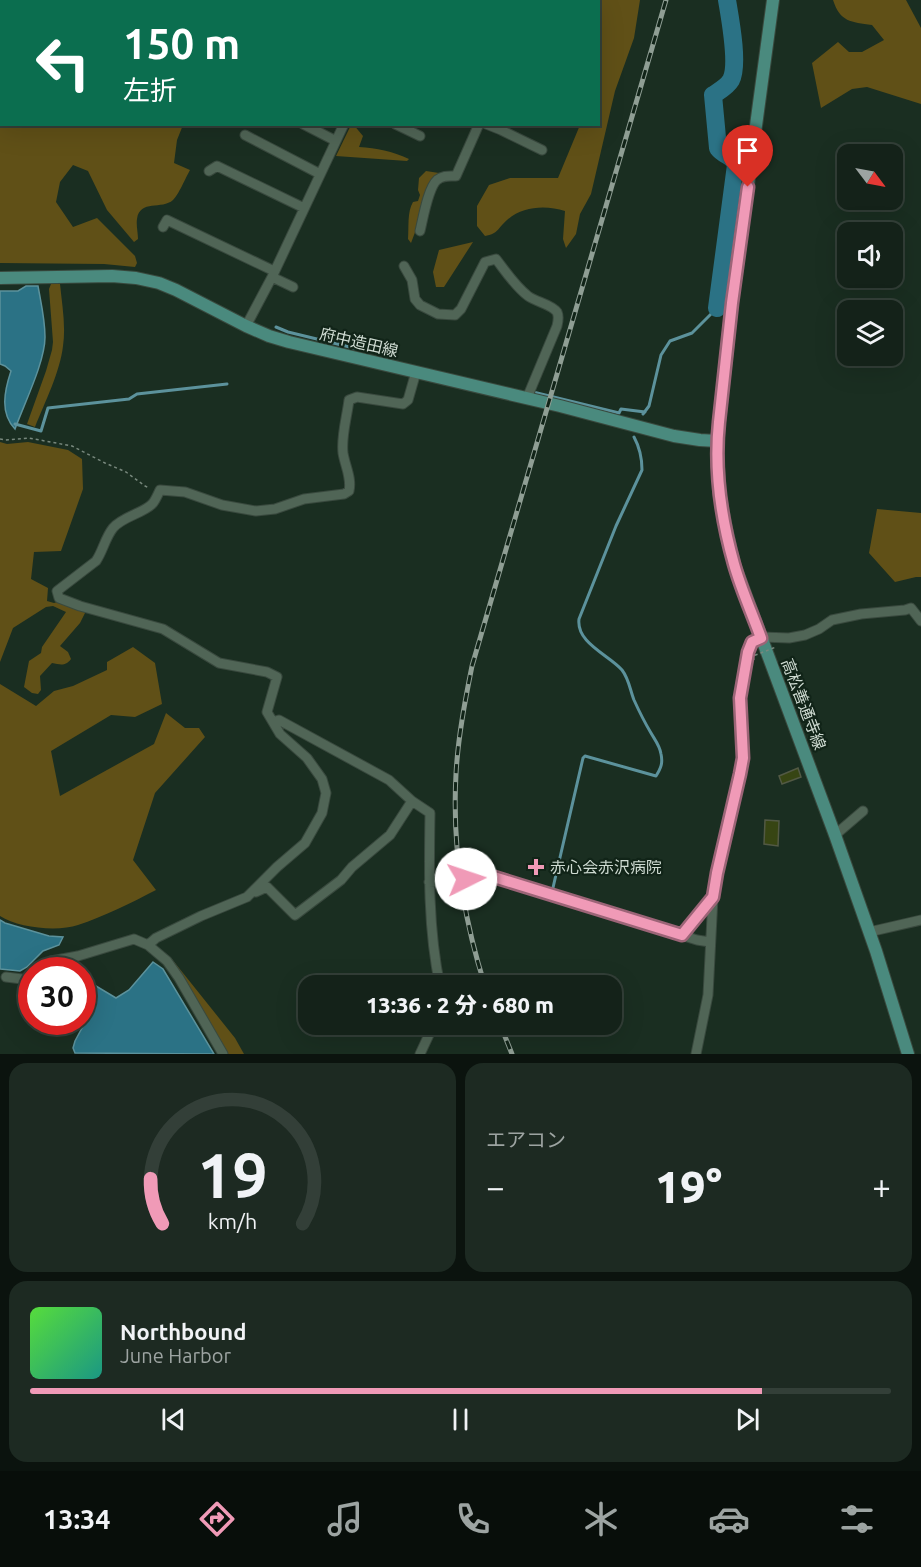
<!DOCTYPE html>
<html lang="ja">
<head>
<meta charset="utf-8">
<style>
  :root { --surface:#142219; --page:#1d2a22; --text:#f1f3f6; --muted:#9da4a2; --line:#333f38; --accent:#f09ab7 }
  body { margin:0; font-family:Ubuntu,"Noto Sans JP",sans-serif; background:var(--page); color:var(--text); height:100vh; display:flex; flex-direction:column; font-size:22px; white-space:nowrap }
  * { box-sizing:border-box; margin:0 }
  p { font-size:20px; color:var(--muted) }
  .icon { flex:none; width:33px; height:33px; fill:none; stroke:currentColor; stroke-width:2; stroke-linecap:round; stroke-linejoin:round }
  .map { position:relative; height:1054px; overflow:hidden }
  .drawer { display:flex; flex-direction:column; gap:9px; padding:9px; background:#0b130e; flex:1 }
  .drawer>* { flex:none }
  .top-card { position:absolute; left:0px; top:0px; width:600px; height:126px; box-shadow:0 6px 24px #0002,0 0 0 2px var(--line); background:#0b6e4f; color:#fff; overflow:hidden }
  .needle { width:39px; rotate:122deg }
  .buttons { position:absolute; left:837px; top:144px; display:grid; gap:12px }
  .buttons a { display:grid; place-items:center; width:66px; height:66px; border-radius:12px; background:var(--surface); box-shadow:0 6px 24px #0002,0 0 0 2px var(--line); font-size:30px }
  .speed { position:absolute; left:18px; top:957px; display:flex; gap:12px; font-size:30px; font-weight:700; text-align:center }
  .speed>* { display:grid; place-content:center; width:78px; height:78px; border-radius:50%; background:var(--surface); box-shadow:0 6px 24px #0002,0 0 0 2px var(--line); line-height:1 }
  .speed .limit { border:9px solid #d22; background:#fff; color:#111 }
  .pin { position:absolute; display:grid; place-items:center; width:51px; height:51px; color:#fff; margin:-62px -26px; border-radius:50% 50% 50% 0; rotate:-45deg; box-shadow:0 0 6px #0007 }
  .pin .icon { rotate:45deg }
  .me { position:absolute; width:66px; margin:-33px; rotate:86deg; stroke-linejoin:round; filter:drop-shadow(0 0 4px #0008) }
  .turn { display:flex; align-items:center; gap:21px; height:126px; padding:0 24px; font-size:27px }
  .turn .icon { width:78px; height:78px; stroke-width:2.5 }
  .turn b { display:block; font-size:42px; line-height:51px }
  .big { font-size:45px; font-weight:800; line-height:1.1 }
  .drawer .widget { flex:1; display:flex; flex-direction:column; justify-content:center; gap:9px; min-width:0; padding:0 21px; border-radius:18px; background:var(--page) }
  .drawer .dial { align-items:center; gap:0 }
  .dial svg { height:156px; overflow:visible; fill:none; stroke:var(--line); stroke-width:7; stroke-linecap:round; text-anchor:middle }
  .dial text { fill:var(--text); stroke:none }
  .song { display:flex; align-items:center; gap:18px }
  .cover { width:72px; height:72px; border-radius:9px; background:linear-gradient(135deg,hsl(110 70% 55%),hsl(170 70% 35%)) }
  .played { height:6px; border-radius:3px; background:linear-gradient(90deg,var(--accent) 85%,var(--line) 85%) }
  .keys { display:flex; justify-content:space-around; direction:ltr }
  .heat { display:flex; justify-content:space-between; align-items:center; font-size:33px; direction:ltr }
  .drawer .tiles { flex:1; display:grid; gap:9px; grid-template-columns:1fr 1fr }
  .widget:last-child { grid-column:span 2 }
  .trip { position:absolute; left:298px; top:975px; width:324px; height:60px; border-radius:18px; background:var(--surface); box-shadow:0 6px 24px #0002,0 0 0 2px var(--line); font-weight:800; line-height:60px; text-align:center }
  .menu { display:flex; height:96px; justify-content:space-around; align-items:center; background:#080e0a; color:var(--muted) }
  .menu .icon { width:42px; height:42px }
  .menu .selected { color:var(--accent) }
  .menu b { font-size:27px; color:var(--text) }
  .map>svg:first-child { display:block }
  .green { fill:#605017 }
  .water { fill:#2b7285; stroke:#5c929c; stroke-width:1.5 }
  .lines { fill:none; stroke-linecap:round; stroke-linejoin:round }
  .stream { stroke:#5c929c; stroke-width:3 }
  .river { stroke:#2b7285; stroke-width:18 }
  .building { fill:#374513; stroke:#525944; stroke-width:1.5 }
  .minor-casing { stroke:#39493e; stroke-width:11 }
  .major-casing { stroke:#39493e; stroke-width:14 }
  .path { stroke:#78887d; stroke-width:1.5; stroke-dasharray:3 3; stroke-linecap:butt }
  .minor { stroke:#506556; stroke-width:9 }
  .major { stroke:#4a8a7e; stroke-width:12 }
  .rail-casing { stroke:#8f9e94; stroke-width:5 }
  .rail { stroke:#112418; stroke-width:3; stroke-dasharray:9; stroke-linecap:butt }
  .path-bridge { stroke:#78887d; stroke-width:1.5; stroke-dasharray:3 3; stroke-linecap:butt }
  .route-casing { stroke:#9c6477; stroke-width:15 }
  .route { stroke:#f09ab7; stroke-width:10 }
  .poi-dot { fill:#f09ab7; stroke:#112418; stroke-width:2 }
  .labels { text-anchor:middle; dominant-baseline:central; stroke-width:4.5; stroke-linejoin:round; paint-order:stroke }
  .street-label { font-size:16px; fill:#cfdbd2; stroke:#112418 }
  .poi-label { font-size:16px; fill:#cfdbd2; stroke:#112418; text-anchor:start }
</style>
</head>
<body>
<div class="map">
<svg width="921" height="1054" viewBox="0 0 921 1054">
  <rect width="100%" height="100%" fill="#1a2e21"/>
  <path class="green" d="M0 0H250V1L2 2V124L183 125 177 140 174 163 190 170C186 177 178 196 173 200 162 210 140 199 137 219 136 225 138 233 138 239L134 242 107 210 88 171 73 165 60 182 56 202 73 227 97 218 135 256 137 263 135 267 104 264 0 263Z
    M577 0H640L634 38 615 91 591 194 580 214 576 234 566 248 563 239 565 211C546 205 523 206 507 220 498 228 498 234 485 236L477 226V206L489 185 510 178H558L580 125 598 124V2L576 1Z
    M833 0H906L921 28V104L867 87 852 89 821 108 812 63 838 42 849 52H862L884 40 872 25C851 22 840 22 833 0Z
    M353 124 363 136 359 147C377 148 392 151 409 159L407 161 336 156 351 125Z
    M426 171 439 173 433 178 428 185 417 227 411 243 408 239C409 227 407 212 413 202L418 201 420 195 418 190 419 178Z
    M473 242 444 287H436L433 272 439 250Z
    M51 284H60C62 304 66 326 63 346 60 372 45 402 35 427L27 424 46 371 52 350 53 342 49 289Z
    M0 442 7 444 28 442 68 450 82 459 83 489 61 551 34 552 31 579 48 588 47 601 54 603 60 601 86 611 80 623 60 646 68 652 71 659C66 666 61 665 52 663L40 676 41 690 38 694 32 693 24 687 29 661 41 653 42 647 66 612 53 606 46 607 13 628 0 662Z
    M877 509 921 513V577H916L895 582 869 553Z
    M133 647 155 663 162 704 135 717 111 715 51 751 60 796 154 744 166 713 185 728H199L205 737 155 793 133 860 156 890C133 902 103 917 78 925 58 932 18 928 0 916V684L36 706 54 691 73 686 107 670V662Z
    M164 953 171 958 235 1038 244 1054H228L182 979Z"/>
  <path class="water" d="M26 286H38C41 303 45 319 45 337 45 362 24 404 15 429 0 413 4 392 11 371L5 366 0 364V291H18Z
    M0 920 5 923 49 936 63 937 59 945 43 951 27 967 20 971 0 969Z
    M153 962 163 969 214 1054 75 1053 73 1048 75 1041 89 1015 83 1010V992L91 983 116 998 129 990Z"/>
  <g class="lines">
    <path class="stream" d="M276 327 288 332 358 349
      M533 392 619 413 621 409 645 412
      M643 414 649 406 661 355 670 341 692 333 717 308
      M15 424 41 431 48 408 129 399 137 394 227 384
      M552 892 583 758 585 756 656 776C661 768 663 763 661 754 660 746 655 740 651 733 645 723 639 711 634 700 630 690 629 679 622 670 609 655 576 643 579 619L616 526 642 470C642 458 640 448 634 437"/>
    <path class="river" d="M717 308 736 165C733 155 724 156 718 148L713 95C719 91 727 87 731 80 739 65 730 18 727 0"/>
  </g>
  <path class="building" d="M798 768 801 777 782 784 779 776Z
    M765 820 779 821 778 846 764 844Z"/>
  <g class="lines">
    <g class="minor-casing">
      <path id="minor" d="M314 0 317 2
        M417 0 420 2
        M403 2 404 0
        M483 2 484 0
        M563 2 564 0
        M303 124 336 141
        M395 124 420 136
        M486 124 501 130 542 150
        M245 135 320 174
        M209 171 217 166 304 208
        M163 227 167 220 274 271
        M420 231C423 219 428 188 437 180 443 175 449 176 456 176L479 124
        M404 266 412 280 415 299 420 305 438 314 455 315 461 309 485 262 496 259C506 272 515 286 528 296 536 302 551 304 557 312 559 316 558 322 557 326L527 398
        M272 277 293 287
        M246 326 272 277 344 124
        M273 722 279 720 389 780 412 801 430 813C429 871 428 929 440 986
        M835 835 863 811
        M467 879 494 877 697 940 710 942
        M429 882 451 881
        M256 892 267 887 295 915 341 880 352 867 390 835 412 801
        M869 932 921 920
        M682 935 713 897
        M41 970 51 961 78 956 134 939 148 945
        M6 977 30 980 32 979
        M223 1054 179 978 167 961 148 945 156 938 201 916 247 897 277 867 305 843 322 813 326 793 322 779 307 758 280 734 267 712 277 677 267 672 219 663 163 629 80 606 59 598 57 591 96 561C103 551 105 538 113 528 123 516 145 513 153 503 156 499 158 494 160 490L185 492 222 505 256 511 275 509 304 499 344 494 349 491C352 478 345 466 343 453 341 436 347 417 349 400L357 397 403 404 408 400 416 372
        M420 1054 434 1024
        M696 1054 708 995 713 897 717 873 740 774 743 758 740 698 748 652 752 642 761 637 789 638 805 635 819 629 832 620 861 614 905 610 911 608 921 621"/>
    </g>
    <g class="major-casing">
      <path id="major" d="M773 0 732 303 717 441 719 491 726 528 734 564 835 835 876 951 908 1054
        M0 278 112 276 136 278 159 283 176 290 246 326 269 336 289 342 560 406 674 436 700 440 717 441"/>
    </g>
    <path class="path" d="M0 439 5 440 29 438 72 446 105 463 126 472 145 486 149 488"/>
    <use href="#minor" class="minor"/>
    <use href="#major" class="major"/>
    <g class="rail-casing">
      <path id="rail" d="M485 986C463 917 452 846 456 774 458 737 465 701 472 666L666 0
        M500 1024 512 1054"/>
    </g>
    <use href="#rail" class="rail"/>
    <path class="path-bridge" d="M754 660 753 656 776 647"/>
  </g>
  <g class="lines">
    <g class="route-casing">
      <path id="route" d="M466 879 494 877 682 935 713 897 717 873 740 774 743 758 740 698 748 652 752 642 761 638C752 613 741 589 734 564 721 518 714 469 719 422L732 303 748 187"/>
    </g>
    <use href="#route" class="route"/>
  </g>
  <path class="poi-dot" d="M533 858h6v6h6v6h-6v6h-6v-6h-6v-6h6z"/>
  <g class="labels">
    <g class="street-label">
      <text transform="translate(359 342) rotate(13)">府中造田線</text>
      <text transform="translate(804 704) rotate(69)">高松善通寺線</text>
    </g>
    <g class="poi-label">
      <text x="550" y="867">赤心会赤沢病院</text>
    </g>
  </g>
</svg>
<div class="buttons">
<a><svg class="needle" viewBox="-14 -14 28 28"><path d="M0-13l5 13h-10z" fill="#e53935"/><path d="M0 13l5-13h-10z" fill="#9da4a2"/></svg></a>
<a><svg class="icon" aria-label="sound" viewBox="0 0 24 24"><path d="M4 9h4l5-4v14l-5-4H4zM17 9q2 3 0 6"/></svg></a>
<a><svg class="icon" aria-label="layers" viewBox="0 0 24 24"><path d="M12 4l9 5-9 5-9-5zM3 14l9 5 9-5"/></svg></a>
</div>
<div class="speed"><div class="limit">30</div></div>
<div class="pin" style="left:748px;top:187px;background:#d93025"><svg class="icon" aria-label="arrive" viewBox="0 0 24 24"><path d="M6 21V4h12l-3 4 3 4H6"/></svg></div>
<svg class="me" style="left:466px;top:879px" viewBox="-20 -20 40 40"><circle r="19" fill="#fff"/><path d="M0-13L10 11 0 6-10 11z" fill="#f09ab7"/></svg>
<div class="trip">13:36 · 2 分 · 680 m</div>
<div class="top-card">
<div class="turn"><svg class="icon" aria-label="left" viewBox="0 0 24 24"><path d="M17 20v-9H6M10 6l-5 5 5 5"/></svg><div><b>150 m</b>左折</div></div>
</div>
</div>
<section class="drawer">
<div class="tiles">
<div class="widget dial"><svg viewBox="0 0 100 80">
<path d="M14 69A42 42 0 1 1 86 69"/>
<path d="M14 69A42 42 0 0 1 8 46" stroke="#f09ab7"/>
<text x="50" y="56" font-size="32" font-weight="700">19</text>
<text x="50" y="72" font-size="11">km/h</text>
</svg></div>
<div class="widget"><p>エアコン</p>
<div class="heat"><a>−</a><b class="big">19°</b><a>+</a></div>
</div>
<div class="widget">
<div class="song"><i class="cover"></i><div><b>Northbound</b><p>June Harbor</p></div></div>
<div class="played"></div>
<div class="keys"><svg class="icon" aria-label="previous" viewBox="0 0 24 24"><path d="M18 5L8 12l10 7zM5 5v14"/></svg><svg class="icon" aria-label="pause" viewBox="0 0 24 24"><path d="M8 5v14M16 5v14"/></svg><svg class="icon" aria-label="next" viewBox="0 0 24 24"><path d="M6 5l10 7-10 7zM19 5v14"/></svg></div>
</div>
</div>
</section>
<nav class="menu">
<b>13:34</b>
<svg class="icon selected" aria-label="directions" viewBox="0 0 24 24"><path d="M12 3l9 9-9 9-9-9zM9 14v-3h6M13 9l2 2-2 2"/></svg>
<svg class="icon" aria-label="music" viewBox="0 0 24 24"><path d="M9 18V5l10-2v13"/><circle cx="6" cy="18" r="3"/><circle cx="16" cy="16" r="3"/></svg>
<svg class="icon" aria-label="phone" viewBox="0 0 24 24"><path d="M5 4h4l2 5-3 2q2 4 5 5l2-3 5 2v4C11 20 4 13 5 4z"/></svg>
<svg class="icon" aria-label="climate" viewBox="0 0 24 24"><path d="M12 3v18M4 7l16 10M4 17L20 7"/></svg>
<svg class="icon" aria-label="car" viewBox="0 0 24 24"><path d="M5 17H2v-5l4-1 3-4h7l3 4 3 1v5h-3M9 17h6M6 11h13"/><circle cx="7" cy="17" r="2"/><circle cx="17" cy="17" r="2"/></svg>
<svg class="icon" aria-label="filters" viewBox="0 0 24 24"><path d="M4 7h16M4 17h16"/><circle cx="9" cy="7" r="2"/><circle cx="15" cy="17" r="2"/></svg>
</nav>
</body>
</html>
